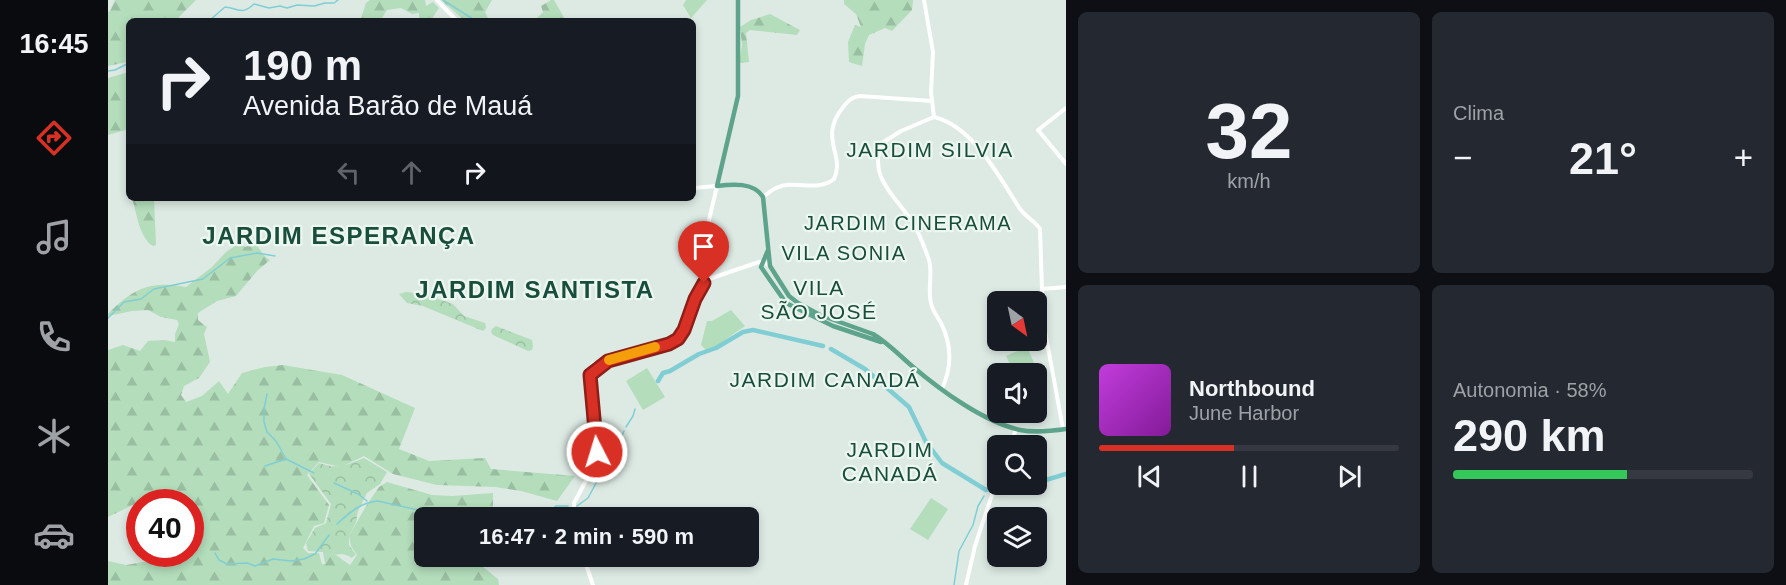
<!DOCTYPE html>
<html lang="pt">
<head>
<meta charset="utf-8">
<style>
  :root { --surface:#171b24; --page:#242831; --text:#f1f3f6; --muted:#9ea1a6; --line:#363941; --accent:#d93025 }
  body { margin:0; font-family:Arial,sans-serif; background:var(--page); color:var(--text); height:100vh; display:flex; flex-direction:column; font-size:22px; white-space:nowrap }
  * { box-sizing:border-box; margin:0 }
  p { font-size:20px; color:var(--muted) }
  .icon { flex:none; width:33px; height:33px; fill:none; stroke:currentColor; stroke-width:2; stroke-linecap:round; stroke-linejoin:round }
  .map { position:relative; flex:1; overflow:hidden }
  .drawer { display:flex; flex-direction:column; gap:12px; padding:12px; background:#0d0f14; width:720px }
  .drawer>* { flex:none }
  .top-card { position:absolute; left:18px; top:18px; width:570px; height:183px; border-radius:9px; box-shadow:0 3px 9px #0003; background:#171b24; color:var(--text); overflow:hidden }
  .needle { width:39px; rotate:147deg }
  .buttons { position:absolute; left:879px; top:291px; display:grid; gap:12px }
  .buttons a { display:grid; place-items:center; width:60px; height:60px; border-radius:9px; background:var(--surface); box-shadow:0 3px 9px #0003; font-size:30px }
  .speed { position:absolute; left:18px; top:489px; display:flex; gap:12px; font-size:30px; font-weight:700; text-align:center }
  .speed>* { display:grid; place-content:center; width:78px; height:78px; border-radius:50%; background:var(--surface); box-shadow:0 3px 9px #0003; line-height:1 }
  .speed .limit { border:9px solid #d22; background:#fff; color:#111 }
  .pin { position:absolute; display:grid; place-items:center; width:51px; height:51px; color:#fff; margin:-62px -26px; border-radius:50% 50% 50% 0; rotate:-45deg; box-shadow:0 0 6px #0007 }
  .pin .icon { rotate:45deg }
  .me { position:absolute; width:66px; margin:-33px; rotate:355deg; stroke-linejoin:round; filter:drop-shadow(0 0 4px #0008) }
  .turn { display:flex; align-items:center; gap:21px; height:126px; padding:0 18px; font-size:27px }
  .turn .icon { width:78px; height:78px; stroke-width:2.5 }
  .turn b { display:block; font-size:42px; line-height:51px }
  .lanes { display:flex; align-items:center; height:57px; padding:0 18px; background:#0003; justify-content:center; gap:30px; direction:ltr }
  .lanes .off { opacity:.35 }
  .big { font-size:45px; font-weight:600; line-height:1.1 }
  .drawer .tile { flex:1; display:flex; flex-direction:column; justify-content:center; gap:9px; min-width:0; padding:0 21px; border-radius:9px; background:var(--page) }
  .drawer .dial { align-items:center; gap:0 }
  .dial b { font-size:78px; line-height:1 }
  .song { display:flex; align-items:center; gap:18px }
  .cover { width:72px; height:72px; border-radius:9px; background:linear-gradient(135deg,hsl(290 70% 55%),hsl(290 70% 35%)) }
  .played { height:6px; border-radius:3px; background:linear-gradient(90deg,var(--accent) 45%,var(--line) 45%) }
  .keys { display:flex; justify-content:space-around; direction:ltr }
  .heat { display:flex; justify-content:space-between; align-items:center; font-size:33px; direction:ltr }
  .charge { height:9px; border-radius:4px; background:linear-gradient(90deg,#34c759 58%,var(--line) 0) }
  .drawer .tiles { flex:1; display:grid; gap:12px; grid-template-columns:repeat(2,1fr) }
  .trip { position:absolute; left:306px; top:507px; width:345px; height:60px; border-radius:9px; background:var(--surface); box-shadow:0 3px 9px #0003; font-weight:600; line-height:60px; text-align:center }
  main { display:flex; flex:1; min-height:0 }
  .tab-bar { display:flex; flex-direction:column; width:108px; justify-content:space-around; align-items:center; background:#090b0e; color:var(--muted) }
  .tab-bar .icon { width:42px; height:42px }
  .tab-bar .on { color:var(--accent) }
  .tab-bar b { font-size:27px; color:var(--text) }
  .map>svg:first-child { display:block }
  .forest { fill:url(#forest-firs) }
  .park { fill:url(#park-crowns) }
  .garden { fill:#b3ddbb }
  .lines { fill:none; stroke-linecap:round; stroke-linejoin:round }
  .stream { stroke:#80ced4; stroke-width:1.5 }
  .river { stroke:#80ced4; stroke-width:4.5 }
  .secondary { stroke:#fff; stroke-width:4 }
  .primary { stroke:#5ea38c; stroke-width:4.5 }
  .route-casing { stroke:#8d1f18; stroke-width:15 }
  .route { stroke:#d93025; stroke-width:10 }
  .slow { stroke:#f59e0b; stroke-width:10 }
  .labels { text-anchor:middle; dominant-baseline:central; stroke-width:4.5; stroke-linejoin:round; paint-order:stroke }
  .neighbourhood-label { font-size:20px; letter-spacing:1.5px; fill:#194d3c; stroke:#edf7f1 }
  .quarter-label { font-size:21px; letter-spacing:1.5px; fill:#194d3c; stroke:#edf7f1 }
  .district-label { font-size:24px; font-weight:bold; letter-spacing:1.5px; fill:#194d3c; stroke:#edf7f1 }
</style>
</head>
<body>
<main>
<nav class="tab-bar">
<b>16:45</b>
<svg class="icon on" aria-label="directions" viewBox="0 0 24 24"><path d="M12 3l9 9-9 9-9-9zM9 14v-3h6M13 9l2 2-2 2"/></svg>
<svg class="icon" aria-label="music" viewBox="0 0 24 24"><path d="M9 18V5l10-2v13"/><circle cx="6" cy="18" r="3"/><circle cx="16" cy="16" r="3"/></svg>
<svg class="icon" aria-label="phone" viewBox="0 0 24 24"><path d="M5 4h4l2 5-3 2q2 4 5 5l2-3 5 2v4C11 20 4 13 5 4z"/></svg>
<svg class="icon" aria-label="climate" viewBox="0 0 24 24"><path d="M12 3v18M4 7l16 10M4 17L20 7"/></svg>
<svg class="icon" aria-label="car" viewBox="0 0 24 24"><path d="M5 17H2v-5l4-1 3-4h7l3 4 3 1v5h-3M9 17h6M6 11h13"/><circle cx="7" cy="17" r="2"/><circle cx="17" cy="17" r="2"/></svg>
</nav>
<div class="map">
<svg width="958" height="585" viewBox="0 0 958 585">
  <defs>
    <pattern id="forest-firs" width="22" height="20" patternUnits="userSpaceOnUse" patternTransform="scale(1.5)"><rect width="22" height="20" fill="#b3ddbb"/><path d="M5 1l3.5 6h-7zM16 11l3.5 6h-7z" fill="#9abea1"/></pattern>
    <pattern id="park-crowns" width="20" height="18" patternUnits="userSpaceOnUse" patternTransform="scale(1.5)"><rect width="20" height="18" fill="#b3ddbb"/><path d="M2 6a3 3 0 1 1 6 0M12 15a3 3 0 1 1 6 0" fill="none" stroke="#9abea1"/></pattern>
  </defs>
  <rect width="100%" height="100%" fill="#ddeae3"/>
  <path class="forest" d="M7 0H88L70 18V21H21V60L19 62 0 66V12L2 11Z
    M262 0H317L318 6 325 2 331 8 325 17 326 21H311V13L304 14 293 8 279 10 272 21H252L258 3Z
    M333 0H384L377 12 381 20 357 21Z
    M443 0H446L458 21H426L435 12 433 6Z
    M578 0H599L583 18 575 5Z
    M736 0H805L804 10 784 31 777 28 761 35 757 44 754 66 741 62 740 42 747 25 753 27 748 14 736 4Z
    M662 14 692 30 689 35 642 30 638 33 641 62 631 63 634 45 632 27 643 20Z
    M21 72V129L0 135V78Z
    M24 198H46L48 245 45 246C31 237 29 214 24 198Z
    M144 242C152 246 153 255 162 260L149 271 128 296 109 301 90 313V320L99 327 96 334 102 362 91 378 76 386 73 395 78 402 94 396 111 381 120 394 134 373 157 367 175 365 234 375 307 408 291 449 321 461 377 458 383 469 467 476 449 501 413 491 387 487 329 485 285 474 256 456 233 467 211 462 199 475 221 505 216 523 206 526 195 548 200 553H211L214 564H217L223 555H228L242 565 249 555 243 546 241 536 258 506 271 487 279 482 324 495 344 496 385 493V517L316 518V556L378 557 375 567 390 579 391 585H0V561L18 565 82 554V502H70L67 492H52L0 517V350L15 345 32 351 40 341 56 340 67 342V334L71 324 69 320 53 317 40 310 24 311 0 316V314C24 289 43 280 78 287L104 267 118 252 130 244 138 247Z
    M478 557H520L522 562C508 563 496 567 483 564Z"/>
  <path class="park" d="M299 292 319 295 345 304 356 316 377 323 378 328 375 331 315 306 299 303 291 294Z
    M388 326 424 340 425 346 424 350 420 351 385 335 383 332 384 329Z
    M256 458 279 472 272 484 259 493 250 511 248 522 241 536V545L248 555 243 558 241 556 234 554 223 555 217 564 215 552 200 551 198 543 207 528 218 523 223 504 201 474 211 463C230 470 238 465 256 458Z"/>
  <path class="garden" d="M623 310 637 326 600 352 593 345 599 321H604Z
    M919 347 934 381 929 384 928 374 906 373 898 356Z
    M539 368 557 397 535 410 518 381Z
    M823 498 840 509 820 540 802 529Z"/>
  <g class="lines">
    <path class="stream" d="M335 0 368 21
      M102 20 117 7C131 8 133 16 146 4L161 8 172 6 179 8 189 5 206 6 217 3H226L230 0
      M0 71 7 70 21 63
      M0 318 16 302 33 299 46 289 95 279 122 258 149 253 167 256
      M159 394 156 409V422L159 432 168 441 178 459 206 473
      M518 427 525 416 527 409
      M511 442 516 431
      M157 466 178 459
      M496 466 502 458
      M226 483 250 494 259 501
      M469 506 480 498 494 472
      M426 518 440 513 448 506H460
      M229 524C241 513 253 502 270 501L341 517 357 516 364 512 374 518
      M107 553 111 560 119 564 139 563 147 566 165 559 183 561 196 559 207 554 221 535
      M846 585 851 551 865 525 870 506 876 496"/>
    <path class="river" d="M723 349 757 369 801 407 818 442 834 463 878 490 882 489
      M550 381 555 373 562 371 591 354 608 348 635 332 645 330 715 346
      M928 483 958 474
      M891 489 922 484"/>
    <path class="secondary" d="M329 0 349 21
      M816 0 825 52 823 92 826 117
      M958 108 930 130 958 164
      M826 117C865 126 892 178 912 209 918 217 927 221 932 229L935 320 955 429
      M826 117 793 131 774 143C759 178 789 197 805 223 811 233 816 246 820 257 826 271 819 288 823 303 824 310 829 316 833 323 844 345 844 367 834 389
      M585 188 609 186 591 263 587 268
      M655 197C659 194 664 190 668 188 687 179 708 193 726 179 738 155 709 138 736 106 741 100 744 97 752 96L824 101
      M593 252 583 262 596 283
      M590 262 601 279
      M934 289 958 287
      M486 371 483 369 485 364 561 344C586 332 579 295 601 279L651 262H656L662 266
      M902 446 908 429
      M466 518V503L487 464 489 458 481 379 483 369
      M475 556 485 585
      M858 585 867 546 890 477"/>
    <path class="primary" d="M630 0V96L609 186C624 184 646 182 655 197L662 266 681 296 690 303 712 315 765 334C780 343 791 355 804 366 832 390 876 422 912 430 927 433 943 431 958 429
      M660 250 653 267 678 303 725 326 773 342"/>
  </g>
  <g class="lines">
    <g class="route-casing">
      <path id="route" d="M489 452 482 375 500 361 561 344 570 339 576 330 587 299 596 283"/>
    </g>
    <use href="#route" class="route"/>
    <path class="slow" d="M501 360 547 347"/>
  </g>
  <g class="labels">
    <g class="neighbourhood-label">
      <text x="800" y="223">JARDIM CINERAMA</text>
      <text x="736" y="253">VILA SONIA</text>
    </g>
    <g class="quarter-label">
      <text x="822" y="149">JARDIM SILVIA</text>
      <text x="711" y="287">VILA<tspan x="711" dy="24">SÃO JOSÉ</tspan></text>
      <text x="717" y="379">JARDIM CANADÁ</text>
      <text x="782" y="449">JARDIM<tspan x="782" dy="24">CANADÁ</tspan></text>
    </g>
    <g class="district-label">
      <text x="231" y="235">JARDIM ESPERANÇA</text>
      <text x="427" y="289">JARDIM SANTISTA</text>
    </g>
  </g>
</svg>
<div class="buttons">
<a><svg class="needle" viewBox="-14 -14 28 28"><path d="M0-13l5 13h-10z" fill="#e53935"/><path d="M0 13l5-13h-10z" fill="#9ea1a6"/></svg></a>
<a><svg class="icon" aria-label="sound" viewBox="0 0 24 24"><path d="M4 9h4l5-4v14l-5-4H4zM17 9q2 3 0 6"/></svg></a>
<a><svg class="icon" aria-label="search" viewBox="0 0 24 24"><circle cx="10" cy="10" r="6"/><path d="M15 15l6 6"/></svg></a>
<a><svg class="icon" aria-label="layers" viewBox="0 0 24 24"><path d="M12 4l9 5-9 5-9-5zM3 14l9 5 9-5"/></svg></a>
</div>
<div class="speed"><div class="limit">40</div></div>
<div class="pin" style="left:596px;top:283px;background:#d93025"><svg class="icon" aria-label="arrive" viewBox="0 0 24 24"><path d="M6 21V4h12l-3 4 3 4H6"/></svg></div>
<svg class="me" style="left:489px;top:452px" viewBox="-20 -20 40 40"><circle r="17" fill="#d93025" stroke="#fff" stroke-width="3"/><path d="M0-11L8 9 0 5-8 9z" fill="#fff"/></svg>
<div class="trip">16:47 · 2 min · 590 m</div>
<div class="top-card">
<div class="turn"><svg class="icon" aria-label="right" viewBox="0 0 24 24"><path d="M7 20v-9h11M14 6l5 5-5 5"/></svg><div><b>190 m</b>Avenida Barão de Mauá</div></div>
<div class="lanes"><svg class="icon off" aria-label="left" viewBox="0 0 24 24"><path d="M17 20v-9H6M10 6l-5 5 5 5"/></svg><svg class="icon off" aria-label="ahead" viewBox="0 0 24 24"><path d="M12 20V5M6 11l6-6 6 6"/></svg><svg class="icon" aria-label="right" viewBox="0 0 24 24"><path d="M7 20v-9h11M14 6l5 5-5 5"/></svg></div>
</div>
</div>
<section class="drawer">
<div class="tiles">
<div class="tile dial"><b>32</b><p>km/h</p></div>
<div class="tile"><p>Clima</p>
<div class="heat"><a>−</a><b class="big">21°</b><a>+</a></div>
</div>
<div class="tile">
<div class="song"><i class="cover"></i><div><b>Northbound</b><p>June Harbor</p></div></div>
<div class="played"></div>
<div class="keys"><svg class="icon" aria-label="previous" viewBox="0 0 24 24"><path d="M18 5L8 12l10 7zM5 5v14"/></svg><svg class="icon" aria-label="pause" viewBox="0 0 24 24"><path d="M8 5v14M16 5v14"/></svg><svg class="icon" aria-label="next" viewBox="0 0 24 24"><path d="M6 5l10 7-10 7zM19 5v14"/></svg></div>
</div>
<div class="tile"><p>Autonomia · 58%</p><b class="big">290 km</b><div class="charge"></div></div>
</div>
</section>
</main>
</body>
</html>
